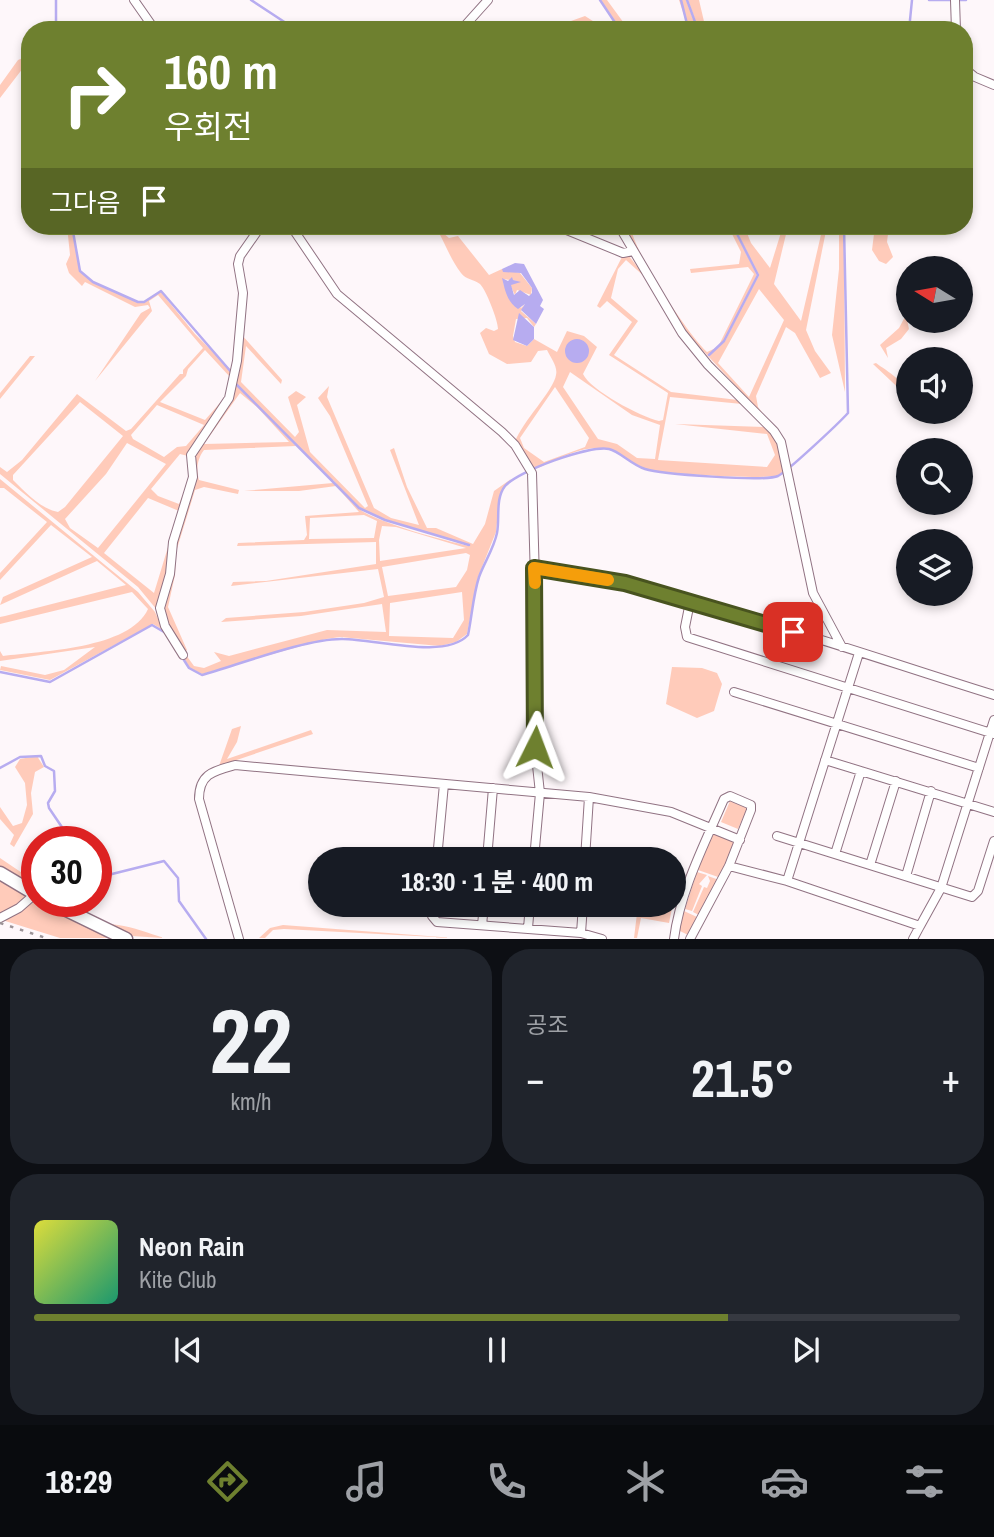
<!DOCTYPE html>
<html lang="ko">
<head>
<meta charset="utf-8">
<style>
  :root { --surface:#171b24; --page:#20242c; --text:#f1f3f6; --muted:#9ea1a6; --line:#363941; --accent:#6e802f }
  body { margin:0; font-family:"Archivo Narrow","Noto Sans KR",sans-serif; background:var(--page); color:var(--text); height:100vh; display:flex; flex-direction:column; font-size:26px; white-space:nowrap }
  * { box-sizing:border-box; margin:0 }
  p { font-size:23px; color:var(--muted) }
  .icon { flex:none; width:38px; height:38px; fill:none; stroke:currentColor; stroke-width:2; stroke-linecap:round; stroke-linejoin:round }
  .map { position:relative; height:939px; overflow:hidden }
  .drawer { display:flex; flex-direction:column; gap:10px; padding:10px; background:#0d0f14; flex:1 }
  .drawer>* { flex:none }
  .guide { position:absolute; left:21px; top:21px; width:952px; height:214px; border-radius:28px; box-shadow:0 4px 10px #0003; background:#6e802f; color:#fff; overflow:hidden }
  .needle { width:46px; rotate:281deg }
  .controls { position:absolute; left:896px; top:256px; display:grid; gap:14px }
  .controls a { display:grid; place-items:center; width:77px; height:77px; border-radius:50%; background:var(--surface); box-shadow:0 4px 10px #0003; font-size:35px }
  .speed { position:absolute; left:21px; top:826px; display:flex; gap:14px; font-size:35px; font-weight:700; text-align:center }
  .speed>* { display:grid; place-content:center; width:91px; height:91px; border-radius:50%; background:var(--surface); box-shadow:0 4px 10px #0003; line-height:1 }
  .speed .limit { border:10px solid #d22; background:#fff; color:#111 }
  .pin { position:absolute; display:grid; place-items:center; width:60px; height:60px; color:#fff; margin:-30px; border-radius:14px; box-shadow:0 4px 10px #0006 }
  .me { position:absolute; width:77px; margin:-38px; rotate:3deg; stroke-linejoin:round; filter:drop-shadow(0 0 5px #0008) }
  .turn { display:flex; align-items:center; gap:24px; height:147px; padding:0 28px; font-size:32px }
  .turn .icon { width:91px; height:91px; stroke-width:2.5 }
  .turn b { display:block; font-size:49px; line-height:60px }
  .then { display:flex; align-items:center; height:66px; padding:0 28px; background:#0003; gap:14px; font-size:26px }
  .big { font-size:52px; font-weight:700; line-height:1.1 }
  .drawer .card { flex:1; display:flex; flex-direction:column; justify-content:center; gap:10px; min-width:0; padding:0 24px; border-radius:28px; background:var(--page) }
  .drawer .dial { align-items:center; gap:0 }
  .dial b { font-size:91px; line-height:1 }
  .song { display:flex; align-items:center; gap:21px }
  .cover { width:84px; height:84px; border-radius:10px; background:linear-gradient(135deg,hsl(60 70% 55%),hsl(160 70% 35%)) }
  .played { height:7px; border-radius:4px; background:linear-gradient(90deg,var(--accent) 75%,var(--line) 75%) }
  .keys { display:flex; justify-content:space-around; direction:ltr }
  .heat { display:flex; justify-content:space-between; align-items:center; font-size:38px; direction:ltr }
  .drawer .tiles { flex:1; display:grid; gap:10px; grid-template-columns:1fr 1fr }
  .card:last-child { grid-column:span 2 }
  .trip { position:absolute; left:308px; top:847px; width:378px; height:70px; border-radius:35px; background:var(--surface); box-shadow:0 4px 10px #0003; font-weight:700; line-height:70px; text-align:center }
  .tab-bar { display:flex; height:112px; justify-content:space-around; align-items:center; background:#090b0e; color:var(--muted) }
  .tab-bar .icon { width:49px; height:49px }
  .tab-bar .current { color:var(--accent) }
  .tab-bar b { font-size:32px; color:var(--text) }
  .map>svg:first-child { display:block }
  .green { fill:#ffcbba; fill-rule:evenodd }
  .water { fill:#b7acf0 }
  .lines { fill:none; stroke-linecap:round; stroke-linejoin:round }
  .stream { stroke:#b7acf0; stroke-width:2.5 }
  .street-casing { stroke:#917383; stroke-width:10 }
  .primary-casing { stroke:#917383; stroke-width:15 }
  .street { stroke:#fff; stroke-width:8 }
  .primary { stroke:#fff; stroke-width:12 }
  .rail { stroke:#9c9397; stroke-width:2.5; stroke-dasharray:3.5 7; stroke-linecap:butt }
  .route-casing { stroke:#48531f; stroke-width:18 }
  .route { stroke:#6e802f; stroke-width:12 }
  .slow { stroke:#f59e0b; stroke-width:12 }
</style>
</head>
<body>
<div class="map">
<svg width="994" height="939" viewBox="0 0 994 939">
  <rect width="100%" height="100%" fill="#fef7fa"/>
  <path class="green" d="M601 0H607L629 30H621Z
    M679 0H686L697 30H689Z
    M688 0H699L706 30H699Z
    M585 16 607 30H599L588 22 574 28 571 21Z
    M30 55V59L0 98V85L18 60Z
    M67 226H71L80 271 93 282 137 302H144L160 291 195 334 231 370 228 397 194 444 191 474 157 610 138 587 0 474V467L7 472 22 460 77 394 126 431 131 429 180 374H183V370L203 348 158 295 149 301 152 311 95 381 141 313 150 308 148 305 135 307 85 282 82 286 69 273 66 264 70 255ZM205 350 230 377 226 396 205 420 160 402 186 376 188 369ZM80 402 123 436 65 507 58 512C41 509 25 492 13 480V475ZM157 405 204 425 186 446 177 447 164 457 133 439 131 435ZM127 443 166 464 98 548 70 528 65 519 106 474ZM180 454 188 456V483L179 504 158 496 151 489ZM148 498 179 511 154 593 104 553Z
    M435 226 449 238 458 236 489 275 502 269 520 273 532 288 531 295 517 290 515 295 510 285 517 281 503 279 504 286 521 308 525 304 521 311 536 324 534 327 527 318 516 319 513 336 515 342 527 346 534 339 557 352 567 331 584 336 597 347 583 374C590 390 641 417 659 421L663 420 668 393 609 355 632 322 607 301 600 308 597 306 623 255 629 256 646 278 626 260 618 269 611 298 638 321 614 355 671 392 738 400 742 404 670 397 658 460 767 467 775 455 767 434 675 424 767 427 778 440 786 467 780 475C764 480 663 474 646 469 629 463 617 448 599 448 578 447 552 462 533 470L515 442C522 422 554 390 556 375 558 367 551 358 547 350L538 351 531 362 507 364 489 354 480 333 486 328 494 331 498 329C498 320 486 290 480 284 474 279 466 280 461 273 450 259 444 240 435 226ZM570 372 632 415 660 425 655 459 637 458 617 444 598 439 563 387ZM555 387 589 438 585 447 544 462 524 448 520 438Z
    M623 226H631C631 248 688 335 707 352L718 347 754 274 748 267 691 273 690 269 739 264 741 252 729 228 732 226 757 275 724 341 709 356 725 341 759 275 734 226H742L741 230 747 233 751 243 770 268 783 226H788L774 284 801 321 823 226H827L806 330 815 351 831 373 820 378 795 333 786 327 756 396 758 407 770 423 683 329ZM759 289 784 320 749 397 718 363Z
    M844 226 845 392 832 335 839 269V227Z
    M875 226H889L887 242 893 257 886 264 879 261 872 250Z
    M906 315 909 329 901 339 886 348 888 358 880 345 899 328Z
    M241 334 282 380 281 384 246 346 241 382 295 437 299 432 288 397 296 391 306 397 297 405 310 452 365 508 368 506 330 416 318 398 329 386 327 397 374 508 391 518 419 525 390 450 394 448 407 487 427 528H436L473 544 485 524 494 491 511 479 500 494 496 532 478 577 467 634 456 642 440 646 340 637 326 639 202 674 190 668 183 657 186 655 194 666 204 668 221 661 214 652 229 656 327 630 386 632 382 604 301 616 221 622 226 618 304 612 364 603 384 597 378 569 231 586 233 582 266 581 376 564V542L237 546 238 543 304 540 307 535 305 516 359 512 336 486 299 491H244L333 483V480C341 489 350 502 359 509 379 523 445 541 470 546L385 519 360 508 237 385 234 381ZM364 515 377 521 374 538 309 539 310 518ZM382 526 396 527 466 548 380 561 379 540ZM466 553 470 555 467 570 456 587 388 596 382 567ZM462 592 464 620 453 638 389 636 390 603Z
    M30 356H35L0 399V393Z
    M876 363C888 372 906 381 908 397L873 364Z
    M234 383 296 446 204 450C197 459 196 470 199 480L239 490 238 494 204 487 195 490 176 552 175 575 168 607 187 650 184 653 162 611 194 454ZM240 393 257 407 289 442 204 444Z
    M0 479 138 592 155 612 163 630 153 624 50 680 0 670 1 666 45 675 64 670 95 647 0 661V651L3 656C41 651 130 649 148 609L132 592 0 624V617L5 616 126 585 97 561 0 605 3 597 92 557 51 525 0 580V573L47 522 4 488H0Z
    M672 667 702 668 717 673 722 684 714 711 697 718 666 704Z
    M241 726 237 742 227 759 311 730 313 734 219 766 232 729Z
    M37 756 44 767 35 772 31 793 33 814 14 847 10 844 14 835 0 819V807L13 826 22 823 27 805 25 783 15 767 20 759Z
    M730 801 747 808 738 829 721 822Z
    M712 832 736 843 721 878 698 870Z
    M0 858 37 883V890L0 867Z
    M697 872 707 875 699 884 702 886 692 911 685 909Z
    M708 876 719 880 699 915 693 912 704 887 707 888 710 881Z
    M0 878 25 896 23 902 0 916Z
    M36 901 115 938H60L2 920Z
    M57 901C80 901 96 924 118 925 134 927 148 933 164 938L131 936Z
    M638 905 672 908 669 923 641 918 637 938H634Z
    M684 911 697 917 688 935 678 930Z
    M283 925 454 938 284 929 273 930 265 938H259L270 928Z"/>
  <path class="water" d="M515 263 524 264 543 300 540 306 544 309 536 324 521 310 525 304 518 309C507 302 505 290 502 278L508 281 512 277 513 280 521 282 511 285 514 295 520 290 529 296 532 293V288L521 273 503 272 502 269Z
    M519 313 534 327V339L527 346 513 340Z
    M565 351a12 12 0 1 1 24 0a12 12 0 1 1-24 0Z"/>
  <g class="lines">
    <path class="stream" d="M56 0V30
      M251 0 289 25 306 30
      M600 0 620 30
      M681 0 687 24 692 30
      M687 0 698 30
      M929 0H966
      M308 30 317 27 328 30
      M909 30 912 0
      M72 226 80 271 93 282 138 302H144L161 291 232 373
      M709 355 724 341 758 275 733 226
      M234 382 359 508 385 520 469 545
      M182 657 189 668 202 675C238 665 308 638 343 639 375 639 445 660 468 635 472 616 473 596 479 577 484 563 494 548 497 533 500 518 495 499 505 486 518 471 589 445 609 449 619 451 632 465 645 469 660 474 765 482 778 476 788 471 839 423 848 413L844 226
      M0 672 50 682 152 625 164 632
      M0 768 20 757 41 756 45 766 54 771 55 791 48 803 49 808 72 842
      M96 874 104 876 164 861 178 878 179 901 206 939"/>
    <g class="street-casing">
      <path id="street" d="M134 0 155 30
        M955 0 956 30
        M461 30 488 0
        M964 68 975 77 994 85
        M291 226 337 294 502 432 515 445 532 473 536 616 535 747 540 793 534 859
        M557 226 623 253 633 251
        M619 226 682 333 708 365 774 431 781 442 813 593 842 647
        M534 568C691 592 843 648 994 695
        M690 602 685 627 687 637 994 734
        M183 655 165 626 160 608 170 574 173 542 193 477 191 455 229 398 237 361 243 293 238 264 240 256 261 226
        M734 692 979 768
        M825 760 994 812
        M777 836 972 897 978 891 994 841
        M835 854 861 771
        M437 859 444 784
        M487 859 493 788
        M585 859 589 797
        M870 865 896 781
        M729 866 787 881 920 926 913 939
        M906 876 931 791
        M787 881 859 653
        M433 905 432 916 437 922 581 933 602 939
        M0 918 19 908 35 894
        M482 925 484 905
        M920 926 941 888 994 720
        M528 928 530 905
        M581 933 583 905
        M239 939 199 799C199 774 213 771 235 765L589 797 671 812 740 840
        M674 939C680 891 705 843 724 799L730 796 751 805V810L729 866 690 939"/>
    </g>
    <g class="primary-casing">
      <path id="primary" d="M0 873 37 895
        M48 901 126 939"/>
    </g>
    <use href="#street" class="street"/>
    <use href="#primary" class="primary"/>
    <path class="rail" d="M0 923 49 939"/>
  </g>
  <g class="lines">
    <g class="route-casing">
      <path id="route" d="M535 747 534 568 625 583 793 632"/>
    </g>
    <use href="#route" class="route"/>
    <path class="slow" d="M535 583 534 568 608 580"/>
  </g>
</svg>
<div class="controls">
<a><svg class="needle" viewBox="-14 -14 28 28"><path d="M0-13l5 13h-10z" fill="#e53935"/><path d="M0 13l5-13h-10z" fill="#9ea1a6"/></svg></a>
<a><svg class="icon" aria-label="sound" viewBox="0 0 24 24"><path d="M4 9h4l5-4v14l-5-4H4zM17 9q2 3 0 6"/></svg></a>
<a><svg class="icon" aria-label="search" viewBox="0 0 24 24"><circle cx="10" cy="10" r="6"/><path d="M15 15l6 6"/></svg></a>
<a><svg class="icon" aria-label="layers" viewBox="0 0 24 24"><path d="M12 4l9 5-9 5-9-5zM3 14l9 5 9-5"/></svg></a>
</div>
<div class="speed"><div class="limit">30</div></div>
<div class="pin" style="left:793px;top:632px;background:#d93025"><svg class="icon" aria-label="arrive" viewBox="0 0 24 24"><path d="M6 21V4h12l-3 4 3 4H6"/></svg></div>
<svg class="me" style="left:535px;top:747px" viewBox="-20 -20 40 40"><path d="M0-17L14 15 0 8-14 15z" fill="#6e802f" stroke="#fff" stroke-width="4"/></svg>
<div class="trip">18:30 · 1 분 · 400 m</div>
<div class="guide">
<div class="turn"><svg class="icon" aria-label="right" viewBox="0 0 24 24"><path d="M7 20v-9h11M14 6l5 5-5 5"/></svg><div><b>160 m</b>우회전</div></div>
<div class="then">그다음<svg class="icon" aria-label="arrive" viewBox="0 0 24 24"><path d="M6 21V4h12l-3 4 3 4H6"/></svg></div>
</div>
</div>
<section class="drawer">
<div class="tiles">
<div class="card dial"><b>22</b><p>km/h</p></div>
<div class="card"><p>공조</p>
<div class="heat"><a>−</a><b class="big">21.5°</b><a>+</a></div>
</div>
<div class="card">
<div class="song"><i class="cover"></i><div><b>Neon Rain</b><p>Kite Club</p></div></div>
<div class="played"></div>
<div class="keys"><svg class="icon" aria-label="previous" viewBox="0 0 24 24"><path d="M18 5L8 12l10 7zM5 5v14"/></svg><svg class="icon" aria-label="pause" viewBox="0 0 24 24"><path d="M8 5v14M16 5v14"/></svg><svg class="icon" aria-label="next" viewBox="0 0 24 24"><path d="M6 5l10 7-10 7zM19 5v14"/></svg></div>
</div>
</div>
</section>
<nav class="tab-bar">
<b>18:29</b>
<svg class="icon current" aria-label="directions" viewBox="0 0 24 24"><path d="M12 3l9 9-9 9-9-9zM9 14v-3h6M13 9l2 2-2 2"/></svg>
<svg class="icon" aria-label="music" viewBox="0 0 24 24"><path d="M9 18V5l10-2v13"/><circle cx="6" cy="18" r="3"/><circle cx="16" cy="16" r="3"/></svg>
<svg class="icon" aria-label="phone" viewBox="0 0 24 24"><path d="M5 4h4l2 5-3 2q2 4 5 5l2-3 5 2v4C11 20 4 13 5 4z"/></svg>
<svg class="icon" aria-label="climate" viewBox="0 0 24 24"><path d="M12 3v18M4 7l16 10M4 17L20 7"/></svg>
<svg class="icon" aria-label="car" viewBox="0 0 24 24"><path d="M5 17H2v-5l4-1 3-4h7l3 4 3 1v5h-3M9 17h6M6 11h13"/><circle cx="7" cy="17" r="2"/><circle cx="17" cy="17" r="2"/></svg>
<svg class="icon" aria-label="filters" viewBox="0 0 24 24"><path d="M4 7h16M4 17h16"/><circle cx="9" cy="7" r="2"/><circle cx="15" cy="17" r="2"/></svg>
</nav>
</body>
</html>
